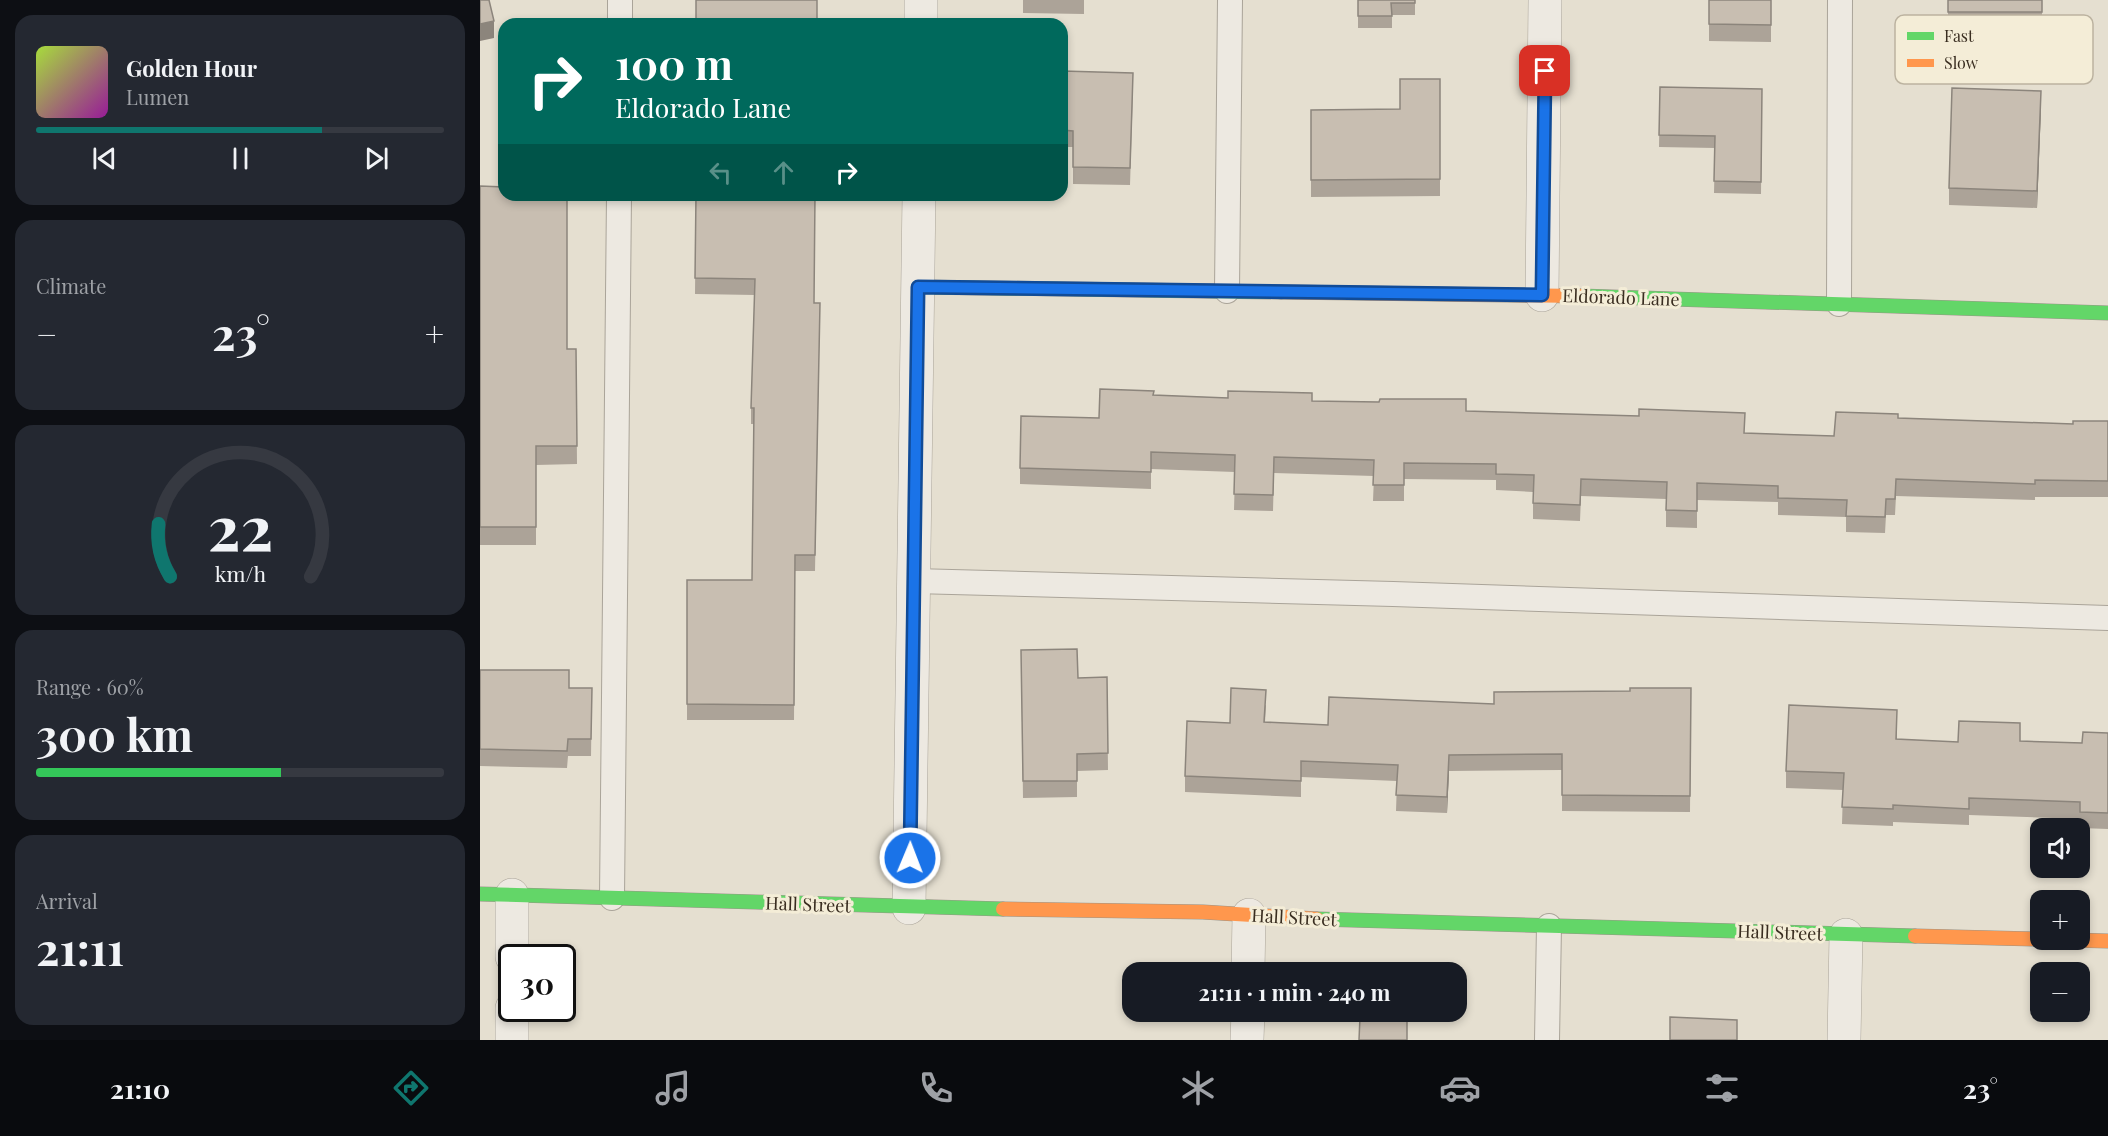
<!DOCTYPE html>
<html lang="en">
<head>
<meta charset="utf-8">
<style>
  :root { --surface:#171b24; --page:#242831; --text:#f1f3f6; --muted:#9ea1a6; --line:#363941; --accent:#0f766e }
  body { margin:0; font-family:"Playfair Display",serif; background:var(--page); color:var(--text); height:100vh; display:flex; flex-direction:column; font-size:22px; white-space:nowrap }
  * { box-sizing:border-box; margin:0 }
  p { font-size:20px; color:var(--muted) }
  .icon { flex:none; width:33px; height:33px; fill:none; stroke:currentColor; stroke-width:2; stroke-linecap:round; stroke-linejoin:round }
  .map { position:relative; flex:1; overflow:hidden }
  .drawer { display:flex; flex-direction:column; gap:15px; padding:15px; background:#0d0f14; width:480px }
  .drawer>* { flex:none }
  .hud { position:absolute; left:18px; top:18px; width:570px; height:183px; border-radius:18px; box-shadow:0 3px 9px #0003; background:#00695c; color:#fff; overflow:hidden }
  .tools { position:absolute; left:1550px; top:818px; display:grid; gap:12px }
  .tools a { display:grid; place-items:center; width:60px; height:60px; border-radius:12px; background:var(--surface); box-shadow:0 3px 9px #0003; font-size:30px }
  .speed { position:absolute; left:18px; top:944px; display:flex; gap:12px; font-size:30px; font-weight:700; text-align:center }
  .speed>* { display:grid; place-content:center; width:78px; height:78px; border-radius:50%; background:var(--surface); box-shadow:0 3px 9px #0003; line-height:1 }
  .speed .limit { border:3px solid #111; border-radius:9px; background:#fff; color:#111 }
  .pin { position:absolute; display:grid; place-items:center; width:51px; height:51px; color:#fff; margin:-26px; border-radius:12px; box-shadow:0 3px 9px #0006 }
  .me { position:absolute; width:66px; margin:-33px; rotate:1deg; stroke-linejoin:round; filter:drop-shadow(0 0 4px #0008) }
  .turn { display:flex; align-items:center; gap:21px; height:126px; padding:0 18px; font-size:27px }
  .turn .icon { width:78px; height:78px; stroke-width:2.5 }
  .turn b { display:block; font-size:42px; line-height:51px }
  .lanes { display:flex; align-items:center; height:57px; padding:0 18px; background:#0003; justify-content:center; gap:30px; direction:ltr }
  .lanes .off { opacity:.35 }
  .big { font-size:45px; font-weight:700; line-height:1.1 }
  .drawer .card { flex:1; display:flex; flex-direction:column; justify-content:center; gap:9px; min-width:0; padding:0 21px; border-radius:18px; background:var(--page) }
  .drawer .dial { align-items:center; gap:0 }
  .dial svg { height:156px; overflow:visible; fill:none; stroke:var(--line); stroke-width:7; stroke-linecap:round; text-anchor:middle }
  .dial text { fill:var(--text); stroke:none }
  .song { display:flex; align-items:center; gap:18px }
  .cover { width:72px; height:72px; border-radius:9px; background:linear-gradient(135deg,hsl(80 70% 55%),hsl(300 70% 35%)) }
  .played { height:6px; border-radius:3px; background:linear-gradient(90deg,var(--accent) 70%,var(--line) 70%) }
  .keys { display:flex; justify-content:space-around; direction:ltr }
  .heat { display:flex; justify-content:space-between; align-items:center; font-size:33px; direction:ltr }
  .charge { height:9px; border-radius:4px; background:linear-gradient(90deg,#34c759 60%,var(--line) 0) }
  .trip { position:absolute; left:642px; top:962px; width:345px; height:60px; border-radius:18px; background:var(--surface); box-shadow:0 3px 9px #0003; font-weight:700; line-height:60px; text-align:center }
  .menu { display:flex; height:96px; justify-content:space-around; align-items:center; background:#090b0e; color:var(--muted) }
  .menu .icon { width:42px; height:42px }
  .menu .current { color:var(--accent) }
  .menu b { font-size:27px; color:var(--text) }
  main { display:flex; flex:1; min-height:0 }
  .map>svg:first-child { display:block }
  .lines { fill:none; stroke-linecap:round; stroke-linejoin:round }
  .lane-casing { stroke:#aaa499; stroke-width:26 }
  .street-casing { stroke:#aaa499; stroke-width:34 }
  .fast-casing { stroke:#9a9488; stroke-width:15 }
  .slow-casing { stroke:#9a9488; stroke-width:15 }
  .lane { stroke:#ede9e1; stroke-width:24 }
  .street { stroke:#ede9e1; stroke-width:33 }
  .fast { stroke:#63d668; stroke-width:14 }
  .slow { stroke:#ff974d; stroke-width:14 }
  .wall { fill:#aca398 }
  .shaded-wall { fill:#8c857c }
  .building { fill:#c8beb1; stroke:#8c857c; stroke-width:1.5 }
  .route-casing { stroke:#114b97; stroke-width:15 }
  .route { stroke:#1a73e8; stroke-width:10 }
  .labels { text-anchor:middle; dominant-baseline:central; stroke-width:6; stroke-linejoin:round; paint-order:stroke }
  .street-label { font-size:18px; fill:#392d20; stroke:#f4edd7 }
  .key { fill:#f4edd7; stroke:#bcb3a0; stroke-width:1.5 }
  .key-label { font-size:16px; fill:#392d20 }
</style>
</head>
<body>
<main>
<section class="drawer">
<div class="card">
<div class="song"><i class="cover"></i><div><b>Golden Hour</b><p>Lumen</p></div></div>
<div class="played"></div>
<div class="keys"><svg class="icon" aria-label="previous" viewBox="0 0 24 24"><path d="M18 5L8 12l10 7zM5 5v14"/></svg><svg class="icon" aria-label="pause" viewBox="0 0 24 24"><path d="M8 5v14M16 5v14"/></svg><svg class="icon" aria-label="next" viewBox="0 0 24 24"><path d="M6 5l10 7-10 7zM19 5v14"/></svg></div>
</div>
<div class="card"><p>Climate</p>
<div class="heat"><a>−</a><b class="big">23°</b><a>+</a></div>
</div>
<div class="card dial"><svg viewBox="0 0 100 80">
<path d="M14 69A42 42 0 1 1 86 69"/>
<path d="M14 69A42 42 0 0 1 8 42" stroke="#0f766e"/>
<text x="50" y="56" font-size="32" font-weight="700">22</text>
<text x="50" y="72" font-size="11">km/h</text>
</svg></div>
<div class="card"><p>Range · 60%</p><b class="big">300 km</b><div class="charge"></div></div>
<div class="card"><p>Arrival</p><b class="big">21:11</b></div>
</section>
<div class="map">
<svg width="1628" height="1040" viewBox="0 0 1628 1040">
  <rect width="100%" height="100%" fill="#e5dfd0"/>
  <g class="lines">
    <g class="lane-casing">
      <path id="lane" d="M140 24V0
        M747 291 750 0
        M1359 304 1360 0
        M434 581 913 594 1628 618
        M132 898 139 195
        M1067 1040 1069 926"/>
    </g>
    <g class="street-casing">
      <path id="street" d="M441 24V0
        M1062 295 1065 0
        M32 895V957
        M429 908 439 195
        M768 972 769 915
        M32 1008V1040
        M767 1040 768 1011
        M1364 1040 1366 935"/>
    </g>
    <g class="fast-casing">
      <path id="fast" d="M438 287 801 292
        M1101 296 1628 313
        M0 894 523 909
        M837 919 1435 936"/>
    </g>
    <g class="slow-casing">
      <path id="slow" d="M801 292 1101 296
        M523 909 723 912 837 919
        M1435 936 1628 941"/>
    </g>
    <use href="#lane" class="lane"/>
    <use href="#street" class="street"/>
    <use href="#fast" class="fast"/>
    <use href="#slow" class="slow"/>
  </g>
  <path class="wall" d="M543 0H604V14L543 13Z
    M878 0H935V15H912V28H878Z
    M1229 0H1291V42L1229 41Z
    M1468 0H1562V29H1468Z
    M582 71 653 89 650 185 593 184V147H582Z
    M960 79V196L831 197V110L920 109Z
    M1180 87 1282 89 1281 194 1234 193 1235 148 1179 147Z
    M1561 108 1557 208 1469 205V188Z
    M0 186 87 349H96L97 464 56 465V545H0Z
    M216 195 335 303H340L335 571H315L314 720H207V580H272L274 424H271V408L275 295 215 294Z
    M674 395 832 401 986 411 1265 433 1354 436 1418 418 1593 424 1628 421V497H1555V500L1416 496 1415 515H1406L1405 533 1366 532V517L1298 515V502L1217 500V528L1186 527V499L1101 496 1100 521 1053 519V492L1016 490V480L924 479V501H893L894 476 794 473 793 511 754 510 755 472 671 469V489L540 484V468L619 418Z
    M541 650 598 678 627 677 628 770 597 771V797L543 798Z
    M0 670 89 688H112L111 756H88L87 768 0 766Z
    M1211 688 1210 812 1082 811V770L969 771 967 813 916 811 917 781 821 777V797L705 792V776L750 723 786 705 785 722 848 725 1014 704 1150 691Z
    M1417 727V739L1478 742 1540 741 1602 743 1628 733V829L1600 828V819L1489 815V825L1413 822V826L1362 824 1363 790 1306 788V771Z"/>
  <path class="shaded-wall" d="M14 21V38L0 41V24Z
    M1561 91V108L1557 208V191Z
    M969 755V771L967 813V797Z"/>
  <path class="building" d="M0 0H9L14 21 0 24Z
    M216 0H337V24H216Z
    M878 0H935V3H911L912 16H878Z
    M1229 0H1291V25L1229 24Z
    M1468 0H1562V12H1468Z
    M582 71 653 73 650 168 593 167V131L582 130Z
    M920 79H960V179L831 180V110L920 109Z
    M1180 87 1282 89 1281 182 1234 181 1235 136 1179 135Z
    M1472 88 1561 91 1557 191 1469 188Z
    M0 186 24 187V195H87V349H96L97 446H56V527H0Z
    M216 195H335L334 303H340L335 555H315L314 705 207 704V580H272L274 408H271L275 279 215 278Z
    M620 389 674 391 673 395 748 398V391L832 393V401L899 402 900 399H986V411L1159 416V409L1265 413 1264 433 1354 436 1356 412 1418 414V418L1593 424V421H1628V481L1555 480V484L1416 479 1415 499H1406L1405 517 1366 516 1367 500 1298 498V486L1217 483V511L1186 510 1187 482 1101 479 1100 505 1053 503 1054 475 1016 474V464L924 463V485H893L894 460 794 457 793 495 754 494 755 455 671 452V472L540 468 541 416 619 418Z
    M597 649 598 678 627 677 628 753 597 754V781H543L541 650Z
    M0 670H89V688H112L111 739H88L87 751 0 749Z
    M751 688 786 690 784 722 848 725 849 697 1014 704V692L1150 691V688H1211L1210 796 1082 795V754L969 755 967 797 916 795 918 765 821 761V781L705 776 707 721 750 723Z
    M1309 705 1417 710 1416 739 1478 742 1479 721 1540 723V741L1602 743 1603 732 1628 733V813L1600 812V802L1489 798V809L1413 805V809L1362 807 1364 773 1306 771Z
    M880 1017H927V1040H879Z
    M1190 1017 1257 1020V1040H1190Z"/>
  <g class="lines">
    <g class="route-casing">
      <path id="route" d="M430 858 438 287 1062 295 1065 71"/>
    </g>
    <use href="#route" class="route"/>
  </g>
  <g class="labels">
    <g class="street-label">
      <text transform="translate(1141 297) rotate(2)">Eldorado Lane</text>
      <text transform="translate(328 904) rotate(2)">Hall Street</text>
      <text transform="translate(814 917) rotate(3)">Hall Street</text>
      <text transform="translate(1300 932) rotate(2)">Hall Street</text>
    </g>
  </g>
  <rect x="1415" y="15" width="198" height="69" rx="9" class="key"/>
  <rect x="1427" y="32" width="27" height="8" fill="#63d668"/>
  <rect x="1427" y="59" width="27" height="8" fill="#ff974d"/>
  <g class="key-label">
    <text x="1464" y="42">Fast</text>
    <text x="1464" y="69">Slow</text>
  </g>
</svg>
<div class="tools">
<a><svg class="icon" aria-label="sound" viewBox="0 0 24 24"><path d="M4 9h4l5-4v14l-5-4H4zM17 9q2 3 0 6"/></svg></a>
<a>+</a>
<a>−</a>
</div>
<div class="speed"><div class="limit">30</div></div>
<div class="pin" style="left:1065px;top:71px;background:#d93025"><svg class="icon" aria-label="arrive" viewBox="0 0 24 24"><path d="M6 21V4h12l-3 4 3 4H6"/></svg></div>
<svg class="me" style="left:430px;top:858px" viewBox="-20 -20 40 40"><circle r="17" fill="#1a73e8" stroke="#fff" stroke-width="3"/><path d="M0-11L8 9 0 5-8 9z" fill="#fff"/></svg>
<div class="trip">21:11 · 1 min · 240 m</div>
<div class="hud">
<div class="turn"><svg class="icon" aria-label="right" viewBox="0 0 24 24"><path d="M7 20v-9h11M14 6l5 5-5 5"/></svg><div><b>100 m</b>Eldorado Lane</div></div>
<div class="lanes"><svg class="icon off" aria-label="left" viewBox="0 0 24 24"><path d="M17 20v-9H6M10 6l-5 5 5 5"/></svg><svg class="icon off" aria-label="ahead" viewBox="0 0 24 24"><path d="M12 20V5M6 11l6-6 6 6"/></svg><svg class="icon" aria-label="right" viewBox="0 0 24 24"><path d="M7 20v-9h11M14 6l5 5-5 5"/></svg></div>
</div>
</div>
</main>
<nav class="menu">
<b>21:10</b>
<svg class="icon current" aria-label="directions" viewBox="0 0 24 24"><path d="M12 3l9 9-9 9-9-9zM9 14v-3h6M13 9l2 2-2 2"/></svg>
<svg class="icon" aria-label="music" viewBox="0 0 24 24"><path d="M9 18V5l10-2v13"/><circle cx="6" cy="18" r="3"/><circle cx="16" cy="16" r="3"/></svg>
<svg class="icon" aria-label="phone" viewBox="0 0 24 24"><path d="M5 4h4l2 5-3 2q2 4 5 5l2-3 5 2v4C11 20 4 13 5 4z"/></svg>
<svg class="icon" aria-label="climate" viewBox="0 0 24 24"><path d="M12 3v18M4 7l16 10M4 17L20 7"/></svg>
<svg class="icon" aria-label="car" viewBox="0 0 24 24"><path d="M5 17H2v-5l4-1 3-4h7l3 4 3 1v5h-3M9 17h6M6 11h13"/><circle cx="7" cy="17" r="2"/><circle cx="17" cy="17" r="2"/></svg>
<svg class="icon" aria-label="filters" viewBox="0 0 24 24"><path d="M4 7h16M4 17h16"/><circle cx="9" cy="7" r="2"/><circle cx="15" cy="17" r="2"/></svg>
<b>23°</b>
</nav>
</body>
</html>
